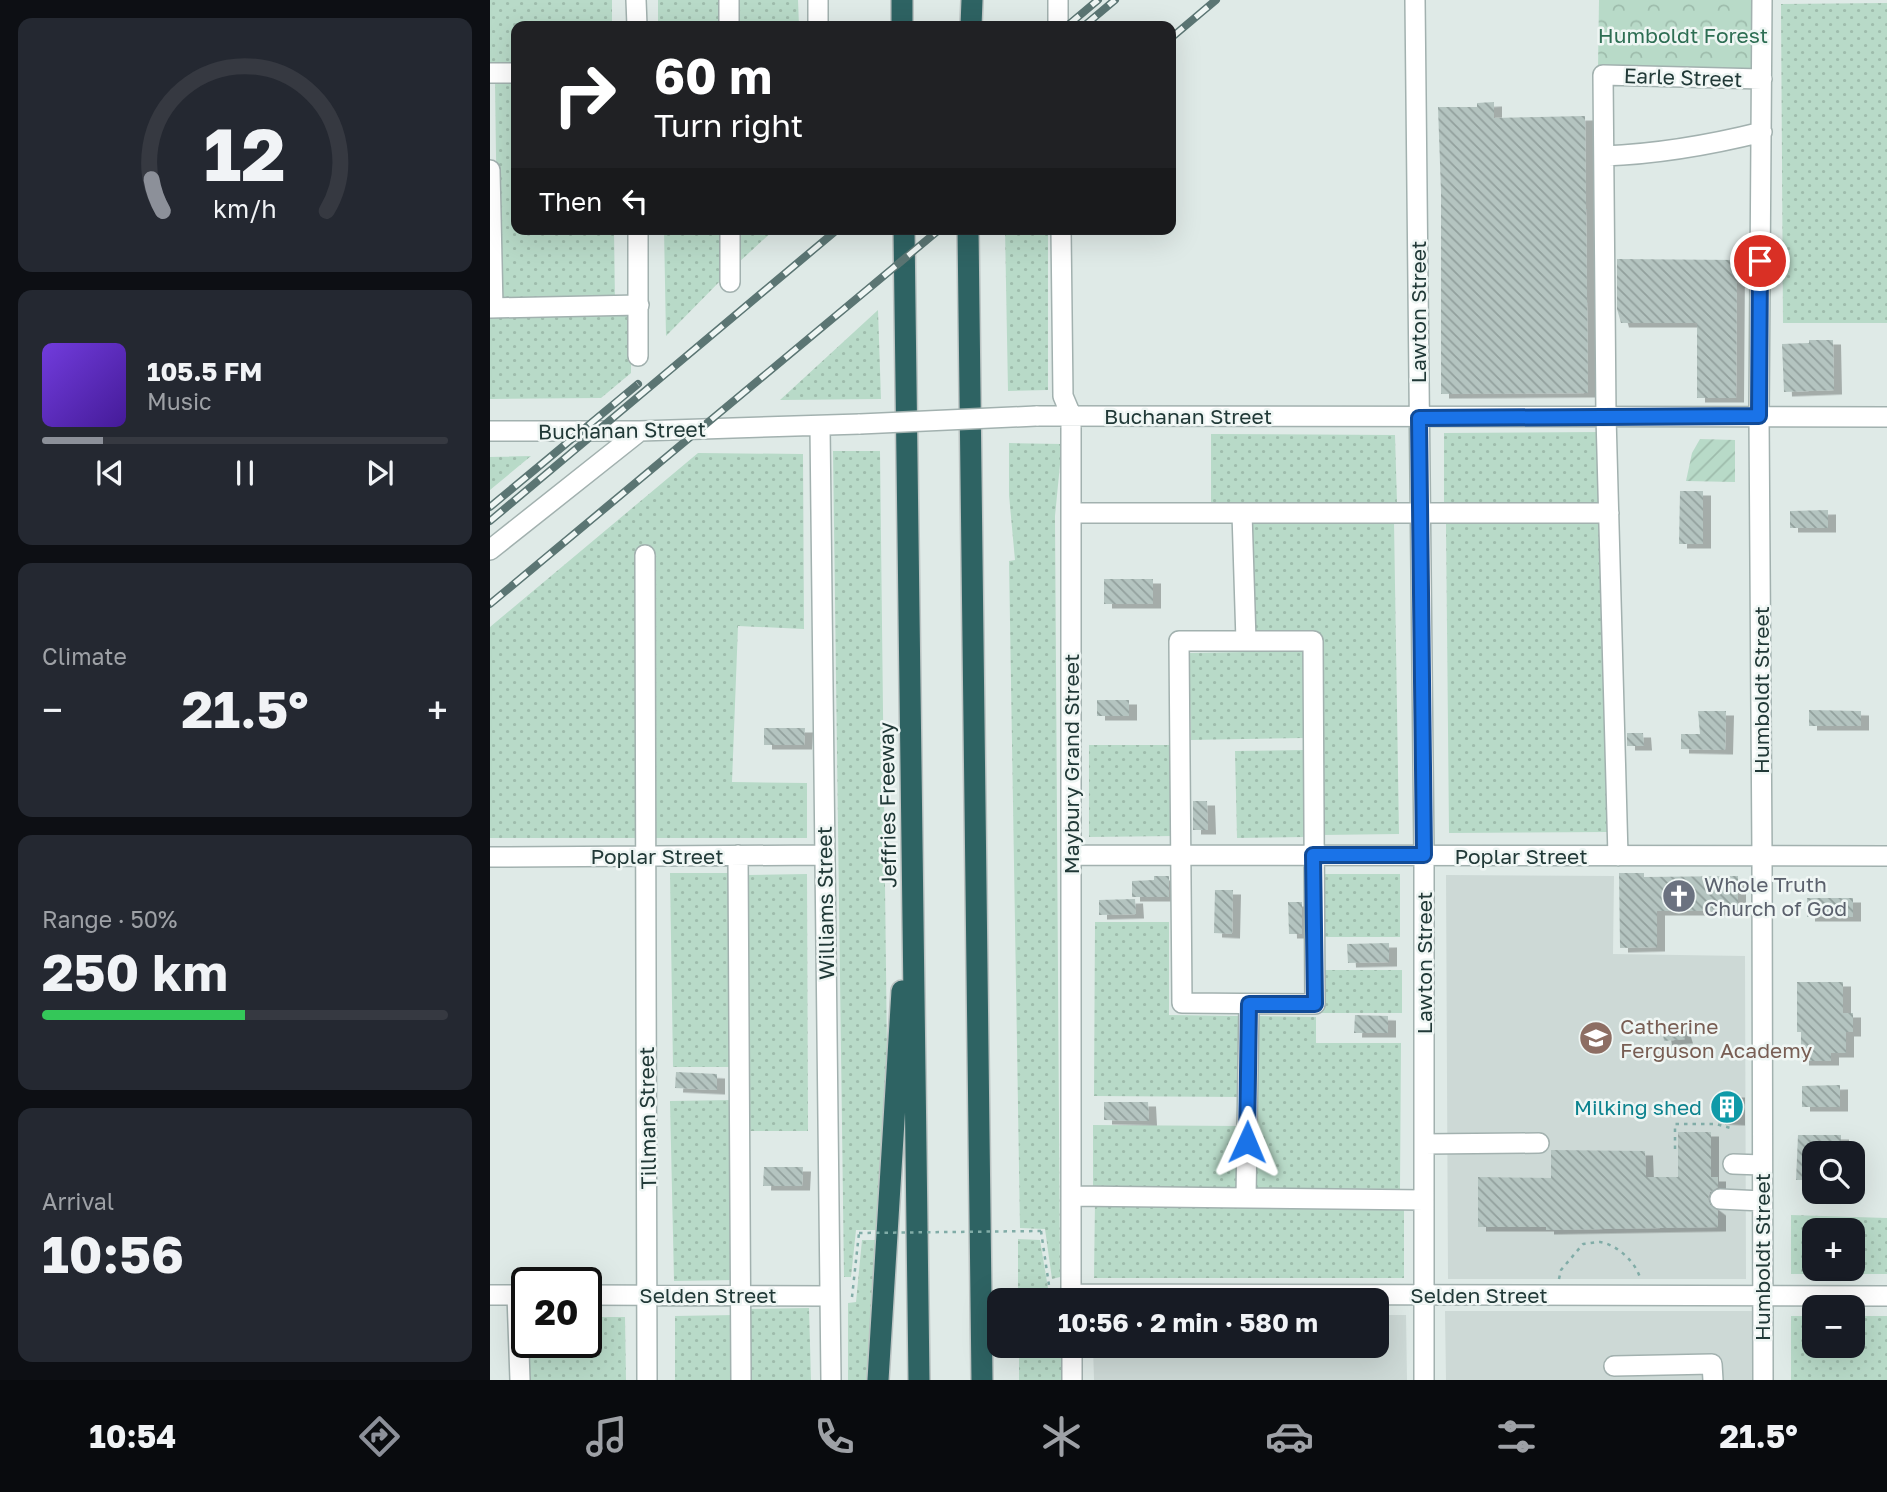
<!DOCTYPE html>
<html lang="en">
<head>
<meta charset="utf-8">
<style>
  :root { --surface:#171b24; --page:#242831; --text:#f1f3f6; --muted:#9ea1a6; --line:#363941; --accent:#8c9099 }
  body { margin:0; font-family:"Golos Text",sans-serif; background:var(--page); color:var(--text); height:100vh; display:flex; flex-direction:column; font-size:26px; white-space:nowrap }
  * { box-sizing:border-box; margin:0 }
  p { font-size:23px; color:var(--muted) }
  .icon { flex:none; width:38px; height:38px; fill:none; stroke:currentColor; stroke-width:2; stroke-linecap:round; stroke-linejoin:round }
  .map { position:relative; flex:1; overflow:hidden }
  .drawer { display:flex; flex-direction:column; gap:18px; padding:18px; background:#0d0f14; width:490px }
  .drawer>* { flex:none }
  .guide { position:absolute; left:21px; top:21px; width:665px; height:214px; border-radius:14px; box-shadow:0 7px 28px #0002; background:#202124; color:#fff; overflow:hidden }
  .tools { position:absolute; left:1312px; top:1141px; display:grid; gap:14px }
  .tools a { display:grid; place-items:center; width:63px; height:63px; border-radius:14px; background:var(--surface); box-shadow:0 7px 28px #0002; font-size:35px }
  .speed { position:absolute; left:21px; top:1267px; display:flex; gap:14px; font-size:35px; font-weight:700; text-align:center }
  .speed>* { display:grid; place-content:center; width:91px; height:91px; border-radius:50%; background:var(--surface); box-shadow:0 7px 28px #0002; line-height:1 }
  .speed .limit { border:4px solid #111; border-radius:10px; background:#fff; color:#111 }
  .pin { position:absolute; display:grid; place-items:center; width:60px; height:60px; color:#fff; margin:-30px; border:4px solid #fff; border-radius:50%; box-shadow:0 2px 7px #0007 }
  .me { position:absolute; width:77px; margin:-38px; rotate:1deg; stroke-linejoin:round; filter:drop-shadow(0 0 5px #0008) }
  .turn { display:flex; align-items:center; gap:24px; height:147px; padding:0 28px; font-size:32px }
  .turn .icon { width:91px; height:91px; stroke-width:2.5 }
  .turn b { display:block; font-size:49px; line-height:60px }
  .then { display:flex; align-items:center; height:66px; padding:0 28px; background:#0003; gap:14px; font-size:26px }
  .big { font-size:52px; font-weight:700; line-height:1.1 }
  .drawer .widget { flex:1; display:flex; flex-direction:column; justify-content:center; gap:10px; min-width:0; padding:0 24px; border-radius:14px; background:var(--page) }
  .drawer .dial { align-items:center; gap:0 }
  .dial svg { height:182px; overflow:visible; fill:none; stroke:var(--line); stroke-width:7; stroke-linecap:round; text-anchor:middle }
  .dial text { fill:var(--text); stroke:none }
  .song { display:flex; align-items:center; gap:21px }
  .cover { width:84px; height:84px; border-radius:10px; background:linear-gradient(135deg,hsl(260 70% 55%),hsl(260 70% 35%)) }
  .played { height:7px; border-radius:4px; background:linear-gradient(90deg,var(--accent) 15%,var(--line) 15%) }
  .keys { display:flex; justify-content:space-around; direction:ltr }
  .heat { display:flex; justify-content:space-between; align-items:center; font-size:38px; direction:ltr }
  .charge { height:10px; border-radius:5px; background:linear-gradient(90deg,#34c759 50%,var(--line) 0) }
  .trip { position:absolute; left:497px; top:1288px; width:402px; height:70px; border-radius:14px; background:var(--surface); box-shadow:0 7px 28px #0002; font-weight:700; line-height:70px; text-align:center }
  .tabs { display:flex; height:112px; justify-content:space-around; align-items:center; background:#090b0e; color:var(--muted) }
  .tabs .icon { width:49px; height:49px }
  .tabs .current { color:var(--accent) }
  .tabs b { font-size:32px; color:var(--text) }
  main { display:flex; flex:1; min-height:0 }
  .map>svg:first-child { display:block }
  .built { fill:#cdd9d6 }
  .grass { fill:url(#grass-dots); fill-rule:evenodd }
  .forest { fill:url(#forest-crowns) }
  .garden { fill:url(#garden-furrows) }
  .building { fill:url(#building-back-hatch); filter:url(#shadow) }
  .lines { fill:none; stroke-linecap:round; stroke-linejoin:round }
  .minor-casing { stroke:#a2b1af; stroke-width:22 }
  .highway-casing { stroke:#bcc4c3; stroke-width:24 }
  .path { stroke:#81aca7; stroke-width:2.5; stroke-dasharray:3.5 5; stroke-linecap:butt }
  .minor { stroke:#fff; stroke-width:19 }
  .highway { stroke:#2e6363; stroke-width:21 }
  .rail-casing { stroke:#5b7573; stroke-width:8 }
  .rail { stroke:#eff6f4; stroke-width:5; stroke-dasharray:16; stroke-linecap:butt }
  .minor-bridge-casing { stroke:#a2b1af; stroke-width:22; stroke-linecap:butt }
  .path-bridge { stroke:#81aca7; stroke-width:2.5; stroke-dasharray:3.5 5; stroke-linecap:butt }
  .minor-bridge { stroke:#fff; stroke-width:19 }
  .route-casing { stroke:#114b97; stroke-width:18 }
  .route { stroke:#1a73e8; stroke-width:12 }
  .labels { text-anchor:middle; dominant-baseline:central; stroke-width:5; stroke-linejoin:round; paint-order:stroke }
  .park-label { font-size:21px; fill:#2d6e53; stroke:#eff6f4 }
  .street-label { font-size:21px; fill:#213937; stroke:#eff6f4 }
  .worship-label { font-size:21px; fill:#5b616d; stroke:#eff6f4; text-anchor:start }
  .education-label { font-size:21px; fill:#785e54; stroke:#eff6f4; text-anchor:start }
  .culture-label { font-size:21px; fill:#0d838f; stroke:#eff6f4; text-anchor:end }
</style>
</head>
<body>
<main>
<section class="drawer">
<div class="widget dial"><svg viewBox="0 0 100 80">
<path d="M14 69A42 42 0 1 1 86 69"/>
<path d="M14 69A42 42 0 0 1 9 55" stroke="#8c9099"/>
<text x="50" y="56" font-size="32" font-weight="700">12</text>
<text x="50" y="72" font-size="11">km/h</text>
</svg></div>
<div class="widget">
<div class="song"><i class="cover"></i><div><b>105.5 FM</b><p>Music</p></div></div>
<div class="played"></div>
<div class="keys"><svg class="icon" aria-label="previous" viewBox="0 0 24 24"><path d="M18 5L8 12l10 7zM5 5v14"/></svg><svg class="icon" aria-label="pause" viewBox="0 0 24 24"><path d="M8 5v14M16 5v14"/></svg><svg class="icon" aria-label="next" viewBox="0 0 24 24"><path d="M6 5l10 7-10 7zM19 5v14"/></svg></div>
</div>
<div class="widget"><p>Climate</p>
<div class="heat"><a>−</a><b class="big">21.5°</b><a>+</a></div>
</div>
<div class="widget"><p>Range · 50%</p><b class="big">250 km</b><div class="charge"></div></div>
<div class="widget"><p>Arrival</p><b class="big">10:56</b></div>
</section>
<div class="map">
<svg width="1397" height="1380" viewBox="0 0 1397 1380">
  <defs>
    <pattern id="grass-dots" width="8" height="8" patternUnits="userSpaceOnUse" patternTransform="scale(1.75)"><rect width="8" height="8" fill="#b8dac8"/><path d="M2 2h.1M6 6h.1" fill="none" stroke="#9ebcac" stroke-width="1.8" stroke-linecap="round"/></pattern>
    <pattern id="forest-crowns" width="20" height="18" patternUnits="userSpaceOnUse" patternTransform="scale(1.75)"><rect width="20" height="18" fill="#b8dac8"/><path d="M2 6a3 3 0 1 1 6 0M12 15a3 3 0 1 1 6 0" fill="none" stroke="#9ebcac"/></pattern>
    <pattern id="garden-furrows" width="10" height="10" patternUnits="userSpaceOnUse" patternTransform="scale(1.75)"><rect width="10" height="10" fill="#b8dac8"/><path d="M-1 1l2-2M0 10L10 0M9 11l2-2" fill="none" stroke="#9ebcac"/></pattern>
    <pattern id="building-back-hatch" width="6" height="6" patternUnits="userSpaceOnUse" patternTransform="scale(1.75)"><rect width="6" height="6" fill="#b4c4c0"/><path d="M-1 5l2 2M0 0l6 6M5-1l2 2" fill="none" stroke="#92a09d"/></pattern>
    <filter id="shadow"><feDropShadow dx="8" dy="4.5" stdDeviation="0" flood-color="#0004"/></filter>
  </defs>
  <rect width="100%" height="100%" fill="#dfeae7"/>
  <path class="built" d="M956 875 1124 876 1123 954 1255 956 1256 1279H958Z
    M955 1311H1264V1380H956Z
    M887 1315H916L917 1380H604L603 1346H887Z"/>
  <path class="grass" d="M0 0H122V26H26V67H0Z
    M168 0H233V26H168Z
    M247 0H308L309 26H247Z
    M1397 3V323H1293L1291 4Z
    M5 80H26V229H124L125 302 8 303Z
    M174 229H236V275L176 336Z
    M248 229H285L248 263Z
    M515 229H558V390L518 391Z
    M141 309V373L111 398 0 399V311Z
    M388 310 391 399 290 400Z
    M1112 432 1113 506 954 507V433Z
    M721 434 905 435 907 504H721Z
    M519 443 572 444 565 516 570 1277 562 1279 555 1229 530 1228 519 561 525 560 519 495Z
    M343 451H390L397 1056 396 1154 391 1230H366L361 1277H354Z
    M208 453 313 454 314 629 248 626 242 782 317 783V838H0V627Z
    M41 456 0 490V457Z
    M904 522 909 834 832 835 831 635H763L762 523Z
    M1114 523 1117 832 959 833 956 524Z
    M813 651 814 738 701 740 699 653Z
    M599 745H684L685 836 599 837Z
    M814 750 815 837 747 838 745 751Z
    M180 873H241L244 1067H183Z
    M317 874 318 1131H258L257 875Z
    M829 874H910V937H829Z
    M605 922H679V1015L750 1016 749 1097 604 1096Z
    M831 970H912V1013H831Z
    M767 1016 826 1017V1043H911L910 1189 766 1188Z
    M242 1100 246 1280 184 1281 180 1101Z
    M603 1125 750 1126 749 1193 603 1192Z
    M605 1201 914 1207V1278H604Z
    M1301 1215 1397 1218V1274H1301ZM1325 1230H1363V1269H1325Z
    M528 1239 550 1240 560 1300H528Z
    M372 1240H391L382 1380H358V1303L366 1302Z
    M319 1308 321 1380H257L256 1309Z
    M245 1315V1380H185V1316Z
    M1301 1316H1325V1346H1363V1316H1397V1380H1301Z
    M96 1317H135L136 1380H36L37 1342H96Z
    M529 1346H571V1380H529Z"/>
  <path class="forest" d="M1109 0H1267L1266 71 1108 69Z"/>
  <path class="garden" d="M1210 439 1245 440V482L1196 481 1202 453Z"/>
  <path class="building" d="M1004 102V118L1095 116 1098 393 951 394V192L948 107H987V103Z
    M1127 259 1247 260 1246 398H1207V323H1131L1127 309Z
    M1319 340H1343L1344 390 1294 392 1292 344 1319 343Z
    M1190 491H1213V544H1189Z
    M1338 510V528H1300V511Z
    M614 579H663V604H614Z
    M607 700H639V716H607Z
    M1319 710 1371 711V726H1319Z
    M1208 711H1236L1235 750 1191 749V734H1210Z
    M274 728H315L314 745H274Z
    M1137 733H1153L1154 746H1137Z
    M703 801H717L718 830H703Z
    M1129 873H1154V877L1248 876V911H1167V947L1130 948Z
    M664 876H679V897H642V881L664 880Z
    M725 890H743L742 934 724 933Z
    M1317 898H1363V917H1317Z
    M645 899 646 914 609 915V900Z
    M798 902H812V934H799Z
    M899 943V962L858 963 857 944Z
    M1307 982H1353V1013H1363V1032H1356V1053H1341V1061H1311V1032H1307Z
    M865 1015 898 1016V1033H864Z
    M1191 1026 1195 1039 1174 1041 1172 1029Z
    M186 1072 227 1074V1090L185 1088Z
    M1350 1085V1107H1312V1086Z
    M1227 1093H1247V1121L1227 1120Z
    M614 1102H658L659 1121 614 1120Z
    M1188 1132H1221V1177H1228V1187L1220 1192 1218 1199 1220 1205 1228 1211V1227L1056 1230V1227H988V1177L1061 1178V1150L1155 1151 1156 1177H1188Z
    M1308 1135H1351V1153H1325V1180H1306Z
    M274 1167H313L312 1186H273Z"/>
  <g class="lines">
    <g class="minor-casing">
      <path id="minor" d="M146 0 147 26
        M239 0V26
        M328 0V26
        M568 0V26
        M925 0 934 855V1380
        M1272 0 1269 416 1272 856 1273 1380
        M0 73H26
        M1114 156C1168 154 1220 145 1272 132
        M0 170 3 308
        M148 229V356
        M240 229V282
        M571 229 573 396 581 415V1300
        M0 308 149 305
        M546 416 1397 417
        M330 426 341 1380
        M0 431H150L370 424
        M581 513H1119
        M752 513 756 641
        M0 550 150 431
        M155 555 157 1380
        M689 641H823L825 1004 692 1003Z
        M248 855 251 1380
        M581 855 1397 856
        M1128 856 1116 416 1113 75 1272 79
        M0 857 335 855
        M934 1144 1049 1143
        M1243 1164 1272 1165
        M581 1196 934 1200
        M756 1198 759 1004
        M1230 1199 1272 1201
        M581 1294 1397 1296
        M0 1295H37
        M27 1295 30 1380
        M96 1295 340 1296
        M582 1346V1380
        M1124 1366 1222 1364 1223 1380"/>
    </g>
    <g class="highway-casing">
      <path id="highway" d="M412 0V26
        M481 26 482 0
        M414 229 429 1380
        M478 229 492 1380
        M388 1380 412 991"/>
    </g>
    <path class="path" d="M1185 1149V1124H1226L1244 1129
      M551 1231 561 1299
      M1069 1279 1071 1270 1093 1244C1098 1244 1104 1242 1110 1242 1126 1244 1146 1262 1150 1278
      M362 1297 369 1233"/>
    <use href="#minor" class="minor"/>
    <use href="#highway" class="highway"/>
    <g class="rail-casing">
      <path id="rail" d="M577 26 608 0
        M594 26 625 0
        M681 38 726 0
        M0 507 148 384
        M0 521 348 229
        M0 604 450 229"/>
    </g>
    <use href="#rail" class="rail"/>
    <g class="minor-bridge-casing">
      <path id="minor-bridge" d="M370 424 546 416"/>
    </g>
    <path class="path-bridge" d="M369 1233 551 1231"/>
    <use href="#minor-bridge" class="minor-bridge"/>
  </g>
  <g class="lines">
    <g class="route-casing">
      <path id="route" d="M757 1142 759 1004H825L823 855H934L929 418 1269 416 1270 261"/>
    </g>
    <use href="#route" class="route"/>
  </g>
  <defs>
    <g id="church-disc" transform="scale(1.75)"><circle r="9.5" fill="#6b7280" stroke="#eff6f4"/><path d="M-1.2-6h2.4v3.5h3.3v2.4h-3.3V6h-2.4V-.1h-3.3v-2.4h3.3Z" fill="#fff"/></g>
    <g id="school-disc" transform="scale(1.75)"><circle r="9.5" fill="#8d6e63" stroke="#eff6f4"/><path d="M0-5L7-2L0 1L-7-2ZM-4 1L0 2.5L4 1V4Q0 6-4 4Z" fill="#fff"/></g>
    <g id="building-disc" transform="scale(1.75)"><circle r="9.5" fill="#0f9aa8" stroke="#eff6f4"/><path d="M-4-6H4V6H1V3H-1V6H-4ZM-2.5-4.3h1.7v1.8h-1.7ZM.8-4.3h1.7v1.8H.8ZM-2.5-1h1.7V.8h-1.7ZM.8-1h1.7V.8H.8Z" fill="#fff"/></g>
  </defs>
  <g fill-rule="evenodd">
    <use href="#church-disc" x="1189" y="896"/>
    <use href="#school-disc" x="1106" y="1038"/>
    <use href="#building-disc" x="1237" y="1107"/>
  </g>
  <g class="labels">
    <g class="park-label">
      <text x="1193" y="35">Humboldt Forest</text>
    </g>
    <g class="street-label">
      <text transform="translate(1193 77) rotate(2)">Earle Street</text>
      <text transform="translate(928 312) rotate(-90)">Lawton Street</text>
      <text x="698" y="416">Buchanan Street</text>
      <text transform="translate(132 430) rotate(-1)">Buchanan Street</text>
      <text transform="translate(1271 690) rotate(-90)">Humboldt Street</text>
      <text transform="translate(581 764) rotate(-90)">Maybury Grand Street</text>
      <text transform="translate(397 805) rotate(-91)">Jeffries Freeway</text>
      <text x="167" y="856">Poplar Street</text>
      <text x="1031" y="856">Poplar Street</text>
      <text transform="translate(335 903) rotate(-91)">Williams Street</text>
      <text transform="translate(934 963) rotate(-90)">Lawton Street</text>
      <text transform="translate(157 1118) rotate(-91)">Tillman Street</text>
      <text transform="translate(1272 1257) rotate(-90)">Humboldt Street</text>
      <text x="218" y="1295">Selden Street</text>
      <text x="989" y="1295">Selden Street</text>
    </g>
    <g class="worship-label">
      <text x="1214" y="884">Whole Truth<tspan x="1214" dy="24">Church of God</tspan></text>
    </g>
    <g class="education-label">
      <text x="1130" y="1026">Catherine<tspan x="1130" dy="24">Ferguson Academy</tspan></text>
    </g>
    <g class="culture-label">
      <text x="1212" y="1107">Milking shed</text>
    </g>
  </g>
</svg>
<div class="tools">
<a><svg class="icon" aria-label="search" viewBox="0 0 24 24"><circle cx="10" cy="10" r="6"/><path d="M15 15l6 6"/></svg></a>
<a>+</a>
<a>−</a>
</div>
<div class="speed"><div class="limit">20</div></div>
<div class="pin" style="left:1270px;top:261px;background:#d93025"><svg class="icon" aria-label="arrive" viewBox="0 0 24 24"><path d="M6 21V4h12l-3 4 3 4H6"/></svg></div>
<svg class="me" style="left:757px;top:1142px" viewBox="-20 -20 40 40"><path d="M0-17L14 15 0 8-14 15z" fill="#1a73e8" stroke="#fff" stroke-width="4"/></svg>
<div class="trip">10:56 · 2 min · 580 m</div>
<div class="guide">
<div class="turn"><svg class="icon" aria-label="right" viewBox="0 0 24 24"><path d="M7 20v-9h11M14 6l5 5-5 5"/></svg><div><b>60 m</b>Turn right</div></div>
<div class="then">Then<svg class="icon" aria-label="left" viewBox="0 0 24 24"><path d="M17 20v-9H6M10 6l-5 5 5 5"/></svg></div>
</div>
</div>
</main>
<nav class="tabs">
<b>10:54</b>
<svg class="icon current" aria-label="directions" viewBox="0 0 24 24"><path d="M12 3l9 9-9 9-9-9zM9 14v-3h6M13 9l2 2-2 2"/></svg>
<svg class="icon" aria-label="music" viewBox="0 0 24 24"><path d="M9 18V5l10-2v13"/><circle cx="6" cy="18" r="3"/><circle cx="16" cy="16" r="3"/></svg>
<svg class="icon" aria-label="phone" viewBox="0 0 24 24"><path d="M5 4h4l2 5-3 2q2 4 5 5l2-3 5 2v4C11 20 4 13 5 4z"/></svg>
<svg class="icon" aria-label="climate" viewBox="0 0 24 24"><path d="M12 3v18M4 7l16 10M4 17L20 7"/></svg>
<svg class="icon" aria-label="car" viewBox="0 0 24 24"><path d="M5 17H2v-5l4-1 3-4h7l3 4 3 1v5h-3M9 17h6M6 11h13"/><circle cx="7" cy="17" r="2"/><circle cx="17" cy="17" r="2"/></svg>
<svg class="icon" aria-label="filters" viewBox="0 0 24 24"><path d="M4 7h16M4 17h16"/><circle cx="9" cy="7" r="2"/><circle cx="15" cy="17" r="2"/></svg>
<b>21.5°</b>
</nav>
</body>
</html>
